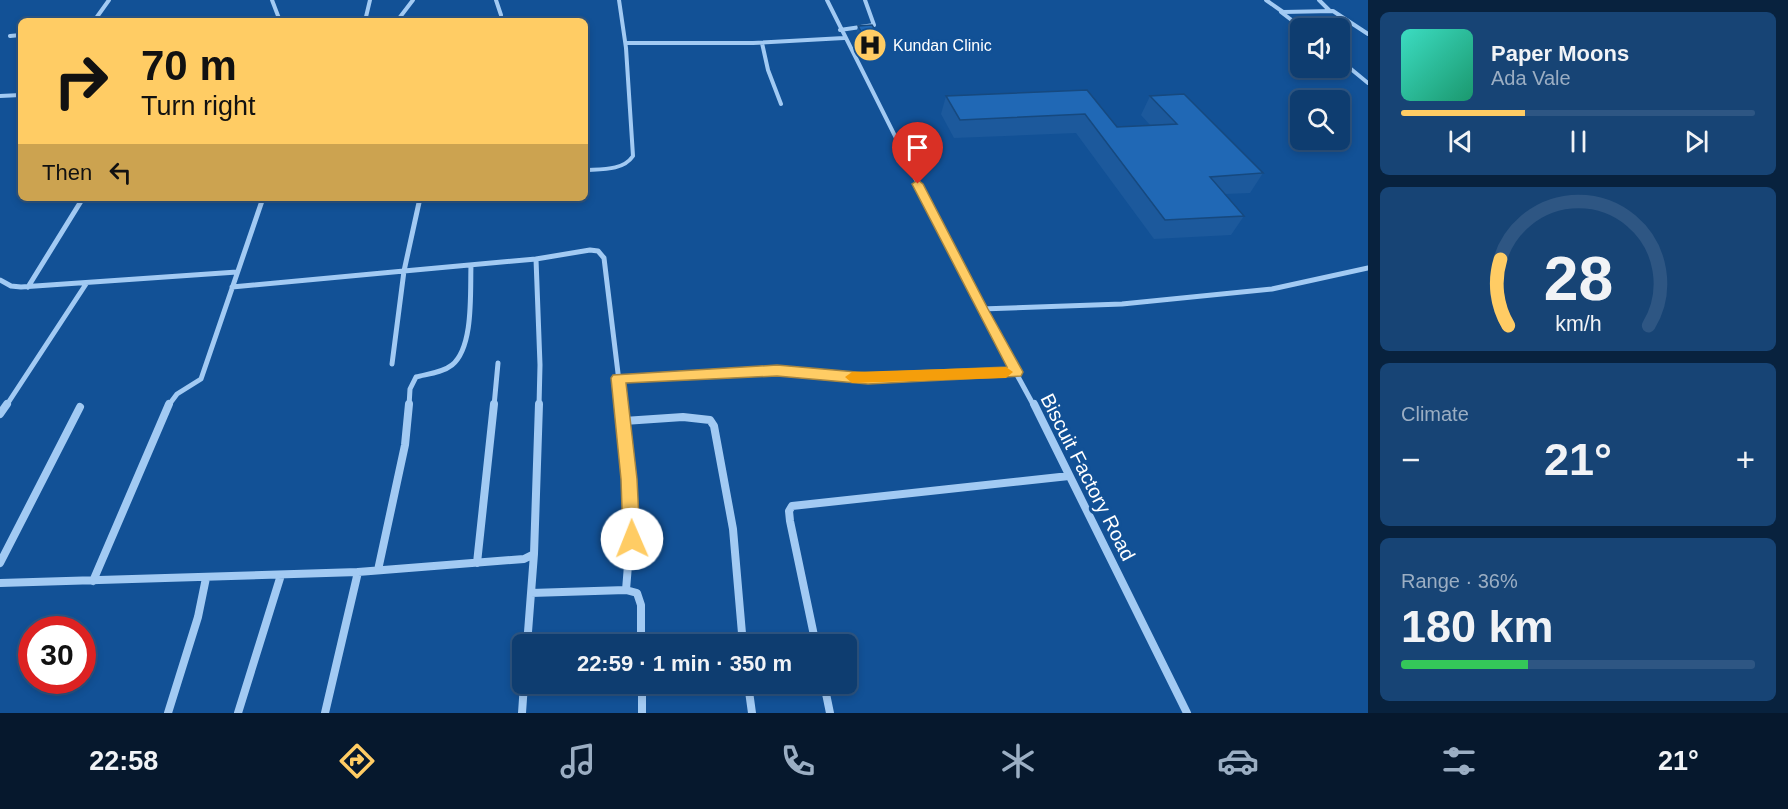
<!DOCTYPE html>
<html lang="en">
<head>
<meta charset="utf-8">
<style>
  :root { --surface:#0e3d70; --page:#174475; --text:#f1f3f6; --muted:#9baec3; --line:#2e5683; --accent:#ffcc64 }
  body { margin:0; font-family:Arial,sans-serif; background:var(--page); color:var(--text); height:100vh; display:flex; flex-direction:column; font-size:22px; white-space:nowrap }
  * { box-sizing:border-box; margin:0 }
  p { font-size:20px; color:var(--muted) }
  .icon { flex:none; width:33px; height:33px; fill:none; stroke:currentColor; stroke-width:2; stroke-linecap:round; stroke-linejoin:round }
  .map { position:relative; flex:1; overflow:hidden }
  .panel { display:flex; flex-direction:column; gap:12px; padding:12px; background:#08223e; width:420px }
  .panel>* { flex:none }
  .guide { position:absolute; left:18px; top:18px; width:570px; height:183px; border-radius:9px; box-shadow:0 3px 9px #0003,0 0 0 2px var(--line); background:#ffcc64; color:#111; overflow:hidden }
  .buttons { position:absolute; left:1290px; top:18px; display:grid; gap:12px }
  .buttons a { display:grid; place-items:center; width:60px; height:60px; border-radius:9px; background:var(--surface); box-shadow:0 3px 9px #0003,0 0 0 2px var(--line); font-size:30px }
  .speed { position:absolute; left:18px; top:616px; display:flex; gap:12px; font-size:30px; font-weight:700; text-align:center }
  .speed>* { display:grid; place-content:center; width:78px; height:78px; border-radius:50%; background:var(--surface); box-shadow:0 3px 9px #0003,0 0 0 2px var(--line); line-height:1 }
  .speed .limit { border:9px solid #d22; background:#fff; color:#111 }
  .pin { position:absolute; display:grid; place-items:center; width:51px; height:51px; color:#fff; margin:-62px -26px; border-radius:50% 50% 50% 0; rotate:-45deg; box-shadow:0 0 6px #0007 }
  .pin .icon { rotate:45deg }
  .me { position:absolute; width:66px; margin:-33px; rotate:359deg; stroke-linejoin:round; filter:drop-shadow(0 0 4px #0008) }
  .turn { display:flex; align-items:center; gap:21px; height:126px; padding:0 24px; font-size:27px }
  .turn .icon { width:78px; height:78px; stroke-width:2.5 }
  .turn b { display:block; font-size:42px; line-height:51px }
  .then { display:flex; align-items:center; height:57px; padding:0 24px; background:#0003; gap:12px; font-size:22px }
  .big { font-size:45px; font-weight:700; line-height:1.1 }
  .panel .tile { flex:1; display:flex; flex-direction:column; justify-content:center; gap:9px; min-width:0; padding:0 21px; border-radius:9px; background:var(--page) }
  .panel .dial { align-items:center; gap:0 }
  .dial svg { height:156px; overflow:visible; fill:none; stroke:var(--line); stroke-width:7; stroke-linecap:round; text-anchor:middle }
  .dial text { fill:var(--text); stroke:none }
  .song { display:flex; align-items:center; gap:18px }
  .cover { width:72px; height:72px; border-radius:9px; background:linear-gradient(135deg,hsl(170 70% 55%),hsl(160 70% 35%)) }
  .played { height:6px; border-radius:3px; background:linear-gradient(90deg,var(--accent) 35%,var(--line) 35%) }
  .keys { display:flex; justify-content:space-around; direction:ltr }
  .heat { display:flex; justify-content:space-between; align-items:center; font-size:33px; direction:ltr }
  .charge { height:9px; border-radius:4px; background:linear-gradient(90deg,#34c759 36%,var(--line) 0) }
  .trip { position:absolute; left:512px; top:634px; width:345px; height:60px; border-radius:9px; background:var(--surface); box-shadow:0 3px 9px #0003,0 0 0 2px var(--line); font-weight:700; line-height:60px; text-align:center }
  .tabs { display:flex; height:96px; justify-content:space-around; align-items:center; background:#06182d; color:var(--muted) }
  .tabs .icon { width:42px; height:42px }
  .tabs .on { color:var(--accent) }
  .tabs b { font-size:27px; color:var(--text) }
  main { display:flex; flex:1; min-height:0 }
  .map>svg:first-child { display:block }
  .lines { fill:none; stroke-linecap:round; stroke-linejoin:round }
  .street-far2 { stroke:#a2caf3; stroke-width:4 }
  .street-far1 { stroke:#a2caf3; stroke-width:5 }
  .street { stroke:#a2caf3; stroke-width:8 }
  .wall { fill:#1c599c }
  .building { fill:#2068b5; stroke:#16497f; stroke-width:1.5 }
  .route { fill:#ffcc64; stroke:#a68541; stroke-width:1.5 }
  .slow { fill:#f59e0b }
  .labels { text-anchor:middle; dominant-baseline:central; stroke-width:6; stroke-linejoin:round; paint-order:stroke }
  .far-poi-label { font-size:16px; fill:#fff; stroke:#125196; text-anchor:start }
  .street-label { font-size:20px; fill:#fff; stroke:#125196 }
</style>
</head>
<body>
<main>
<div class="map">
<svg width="1368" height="713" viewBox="0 0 1368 713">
  <rect width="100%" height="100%" fill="#125196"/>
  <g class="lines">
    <path class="street-far2" d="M272 0 280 21
      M496 0 501 15
      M827 0 914 174
      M1266 0 1283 12 1333 11 1368 34
      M1319 0 1329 10
      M1281 12 1302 28
      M94 21 109 0
      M365 21 370 0
      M397 21 413 0
      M840 30 874 25 865 0
      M10 36 21 35
      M626 43H753L844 38
      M762 43 768 70 781 104
      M1340 60 1368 83
      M0 96 21 95
      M585 170C601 169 623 171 633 156L626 48 619 0"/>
    <path class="street-far1" d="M913 173 981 309 1034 406
      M420 198 404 271 536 259 540 365 539 406
      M536 259 590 250 598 251 604 258 622 406
      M0 280 11 286 21 287 237 272
      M28 287 83 198
      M232 287 404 271 392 364
      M981 309 1122 304 1272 289 1368 268
      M618 378 777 371 868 379 1016 372
      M6 406 86 284
      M168 406 177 394 201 379 263 198
      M409 406 410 389 416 377C427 374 442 373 452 365 474 347 470 292 471 265
      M494 406 498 363"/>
    <path class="street" d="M622 404C630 468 632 526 626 590
      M1034 404 1187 713
      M0 414 7 404
      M624 421 683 417 710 420 714 426 733 529 743 645
      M0 563 80 407
      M477 563 494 404
      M378 570 405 445 409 404
      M93 581 169 404
      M0 583 358 572 524 559 534 554 539 404
      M531 593 626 590 637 593 641 605V645
      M527 645 534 554
      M816 645 790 521 789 511 792 506 1069 476
      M642 684V713
      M748 684 752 713
      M824 684 830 713
      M168 713 198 617 206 578
      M238 713 281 575
      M325 713 358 572
      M522 713 524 684"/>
  </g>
  <path class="wall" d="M858 26 885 46 883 55 869 56 856 35Z
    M1087 90 1117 127 1150 125 1141 115 1150 96 1263 173 1250 193 1225 194 1244 216 1231 235 1154 239 1076 133 954 138 941 114 946 96Z"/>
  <path class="building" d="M872 25 885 46 870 47 858 26Z
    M1087 90 1117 127 1177 124 1150 96 1184 94 1263 173 1210 177 1244 216 1165 220 1085 114 960 120 946 96Z"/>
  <path class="route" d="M918 180 923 184 988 309 1023 372 1021 376 868 384 777 376 626 383 637 479 640 539 637 544 632 546 626 544 623 539 621 479 611 378 613 375 777 365 868 373 1007 367 912 184Z"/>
  <path class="slow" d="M1006 367 1013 372 1006 378 852 383 845 377 852 372Z"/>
  <defs>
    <g id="hospital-disc" transform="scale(1.725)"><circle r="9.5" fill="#ffcc64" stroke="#125196"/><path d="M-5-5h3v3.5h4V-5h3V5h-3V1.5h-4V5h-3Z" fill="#111"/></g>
  </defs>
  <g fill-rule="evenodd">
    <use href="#hospital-disc" x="870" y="45"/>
  </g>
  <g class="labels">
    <g class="far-poi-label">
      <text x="893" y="45">Kundan Clinic</text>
    </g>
    <g class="street-label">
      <text transform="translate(1088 477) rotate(63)">Biscuit Factory Road</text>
    </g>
  </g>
</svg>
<div class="buttons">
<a><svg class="icon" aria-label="sound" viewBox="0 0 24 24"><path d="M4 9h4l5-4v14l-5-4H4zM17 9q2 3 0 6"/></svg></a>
<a><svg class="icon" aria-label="search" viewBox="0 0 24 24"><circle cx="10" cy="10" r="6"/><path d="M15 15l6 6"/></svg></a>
</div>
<div class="speed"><div class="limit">30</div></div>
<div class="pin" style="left:918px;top:184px;background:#d93025"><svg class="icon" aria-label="arrive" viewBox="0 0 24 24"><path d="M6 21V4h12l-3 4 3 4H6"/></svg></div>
<svg class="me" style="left:632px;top:539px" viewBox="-20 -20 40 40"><circle r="19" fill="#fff"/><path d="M0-13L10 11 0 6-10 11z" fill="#ffcc64"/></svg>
<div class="trip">22:59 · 1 min · 350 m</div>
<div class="guide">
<div class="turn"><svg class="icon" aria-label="right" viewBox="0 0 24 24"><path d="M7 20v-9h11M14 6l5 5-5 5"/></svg><div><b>70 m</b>Turn right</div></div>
<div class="then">Then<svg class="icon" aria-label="left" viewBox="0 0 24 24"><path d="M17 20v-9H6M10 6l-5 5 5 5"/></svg></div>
</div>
</div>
<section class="panel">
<div class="tile">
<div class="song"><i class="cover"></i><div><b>Paper Moons</b><p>Ada Vale</p></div></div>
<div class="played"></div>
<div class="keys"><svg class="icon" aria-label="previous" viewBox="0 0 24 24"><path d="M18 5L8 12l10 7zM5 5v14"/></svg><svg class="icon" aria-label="pause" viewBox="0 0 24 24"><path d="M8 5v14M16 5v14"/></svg><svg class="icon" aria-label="next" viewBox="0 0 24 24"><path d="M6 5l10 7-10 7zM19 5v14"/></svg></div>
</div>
<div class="tile dial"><svg viewBox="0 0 100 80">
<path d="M14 69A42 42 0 1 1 86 69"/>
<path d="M14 69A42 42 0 0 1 10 35" stroke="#ffcc64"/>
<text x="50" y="56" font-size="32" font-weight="700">28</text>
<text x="50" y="72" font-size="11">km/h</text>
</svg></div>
<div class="tile"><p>Climate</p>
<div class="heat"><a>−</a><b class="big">21°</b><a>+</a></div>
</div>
<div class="tile"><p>Range · 36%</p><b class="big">180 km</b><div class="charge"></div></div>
</section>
</main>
<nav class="tabs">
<b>22:58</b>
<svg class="icon on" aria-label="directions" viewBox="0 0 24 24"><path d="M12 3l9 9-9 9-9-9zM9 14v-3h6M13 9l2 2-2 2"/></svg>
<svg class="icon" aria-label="music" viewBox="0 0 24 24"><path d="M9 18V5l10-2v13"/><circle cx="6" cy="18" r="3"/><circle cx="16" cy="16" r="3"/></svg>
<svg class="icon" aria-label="phone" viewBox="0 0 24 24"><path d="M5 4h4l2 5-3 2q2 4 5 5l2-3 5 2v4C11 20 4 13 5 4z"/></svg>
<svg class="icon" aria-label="climate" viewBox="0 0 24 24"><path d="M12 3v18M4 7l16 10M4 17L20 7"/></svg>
<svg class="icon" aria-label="car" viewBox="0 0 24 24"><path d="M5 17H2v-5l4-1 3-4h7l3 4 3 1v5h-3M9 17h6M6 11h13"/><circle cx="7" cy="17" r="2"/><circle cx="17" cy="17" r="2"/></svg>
<svg class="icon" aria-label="filters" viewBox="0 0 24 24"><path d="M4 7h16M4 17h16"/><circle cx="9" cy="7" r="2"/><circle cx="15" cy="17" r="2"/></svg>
<b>21°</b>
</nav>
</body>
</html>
